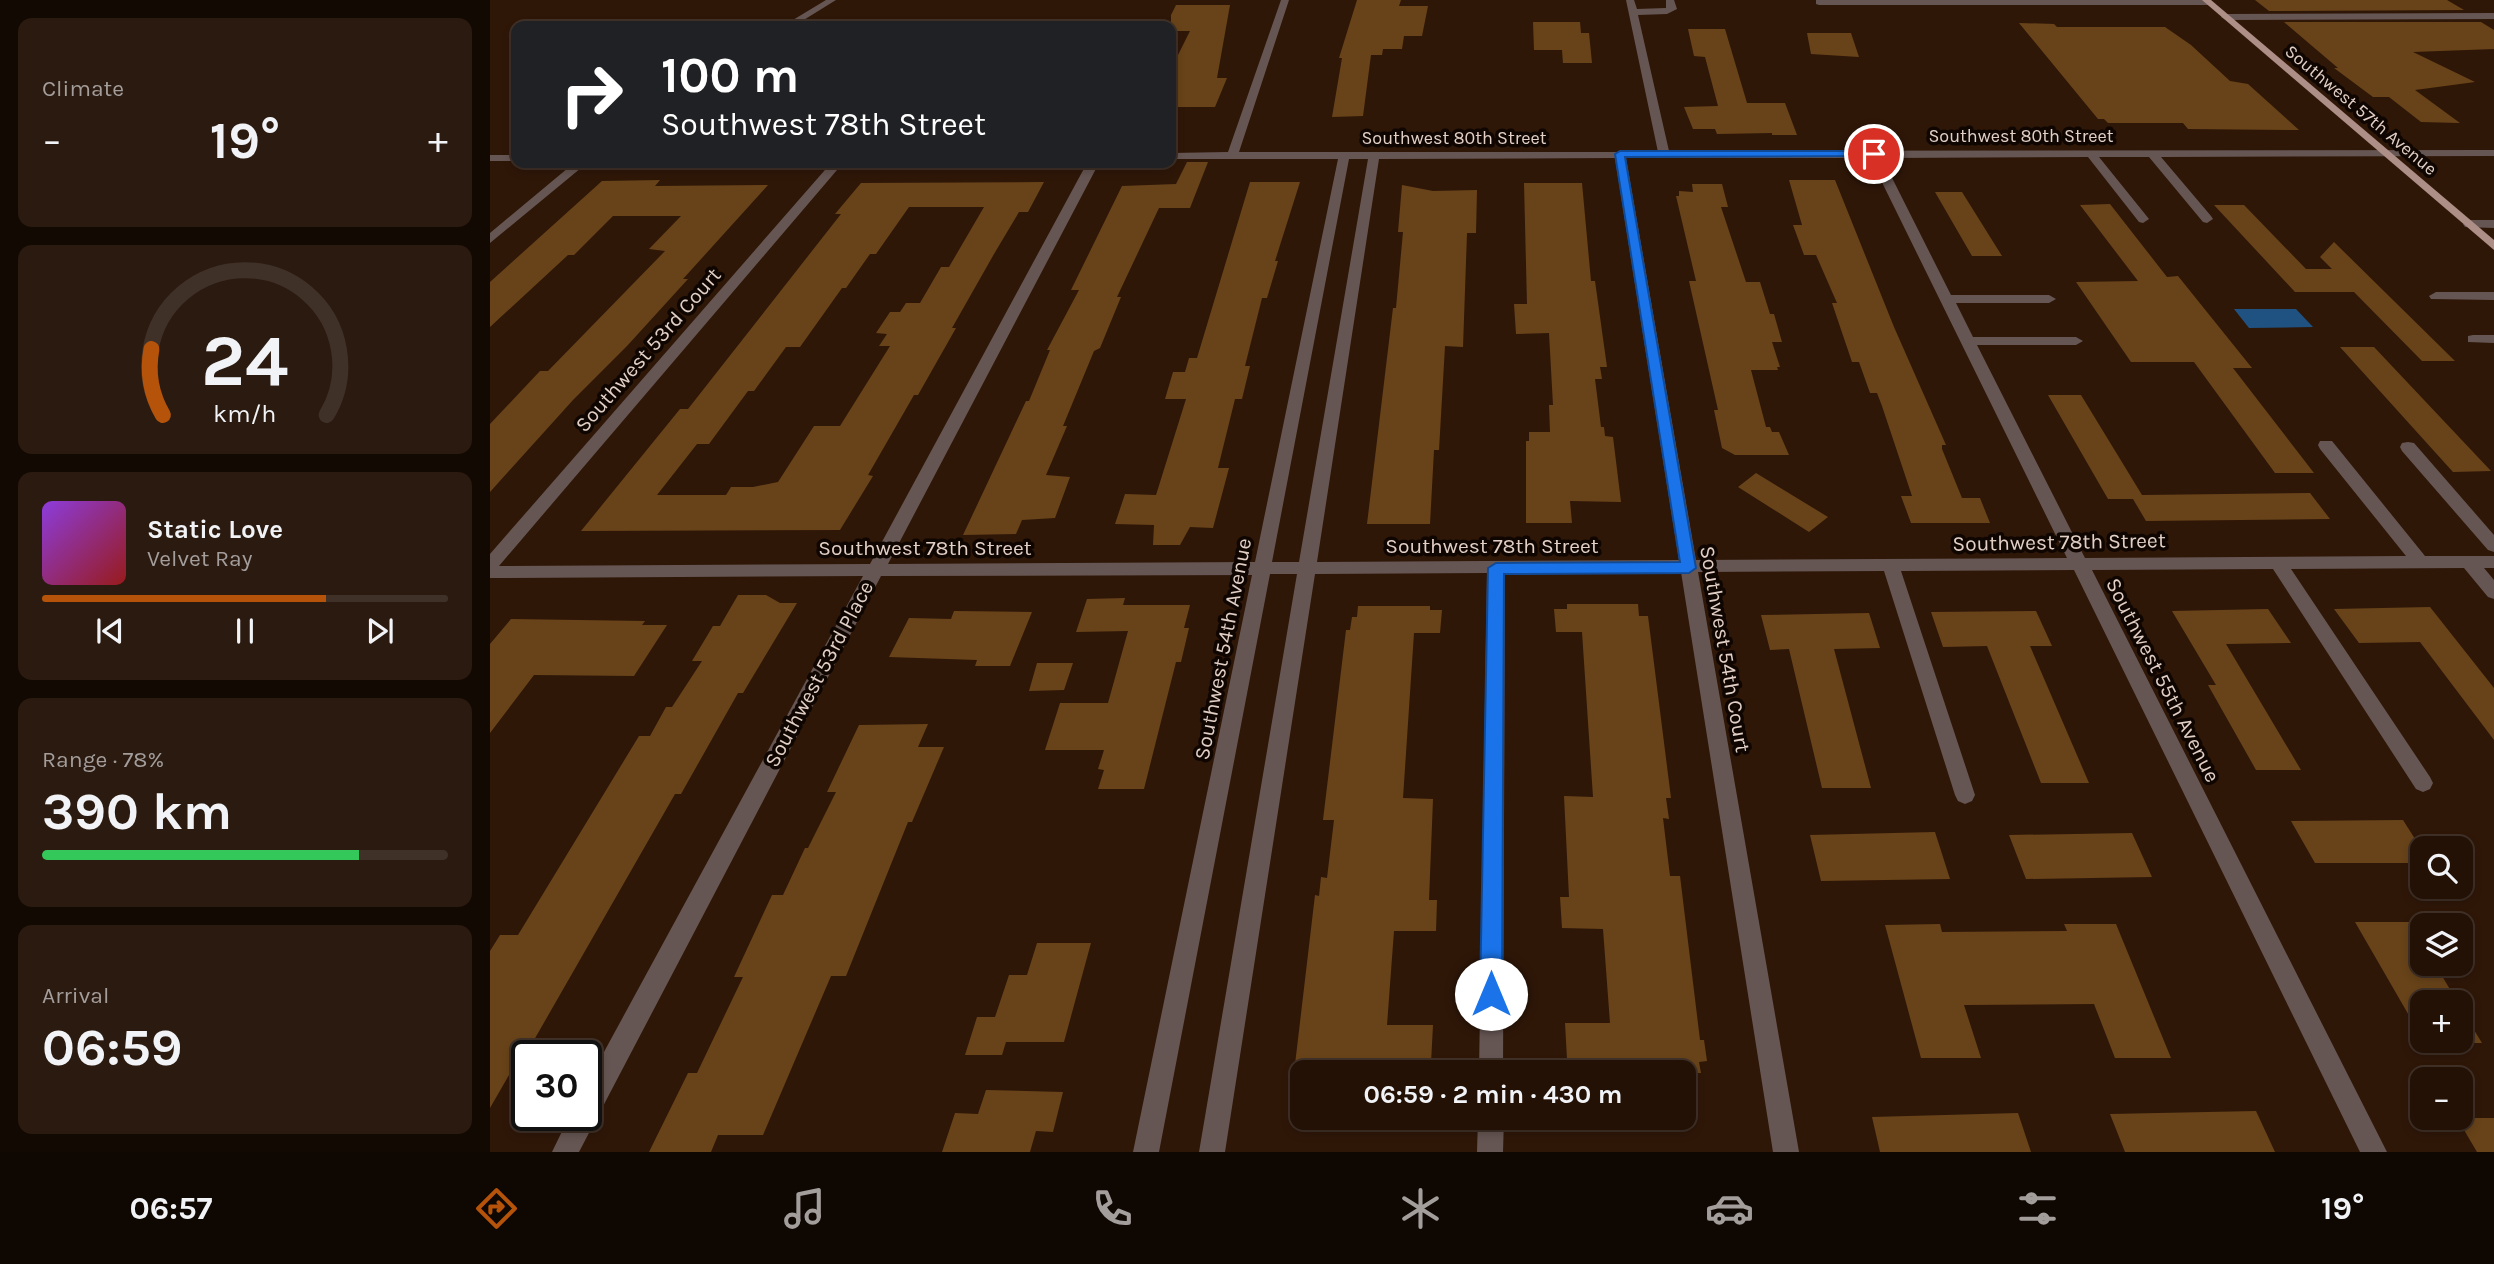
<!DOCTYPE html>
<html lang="en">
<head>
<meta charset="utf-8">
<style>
  :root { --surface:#231106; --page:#2b1a10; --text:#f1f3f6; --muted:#a39d9b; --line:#403128; --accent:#b45309 }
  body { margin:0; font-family:Karla,sans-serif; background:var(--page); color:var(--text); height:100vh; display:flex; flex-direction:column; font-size:26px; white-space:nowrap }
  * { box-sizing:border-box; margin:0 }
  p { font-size:23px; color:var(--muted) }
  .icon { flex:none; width:38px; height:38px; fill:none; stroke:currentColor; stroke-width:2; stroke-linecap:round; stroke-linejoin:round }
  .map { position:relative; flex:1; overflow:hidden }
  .sheet { display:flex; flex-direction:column; gap:18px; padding:18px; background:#130903; width:490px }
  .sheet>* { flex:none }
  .hud { position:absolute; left:21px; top:21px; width:665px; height:147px; border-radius:14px; box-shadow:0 4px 10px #0003,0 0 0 2px var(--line); background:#202124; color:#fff; overflow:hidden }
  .controls { position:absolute; left:1920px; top:836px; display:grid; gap:14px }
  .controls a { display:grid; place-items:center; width:63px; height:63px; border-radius:14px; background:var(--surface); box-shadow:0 4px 10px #0003,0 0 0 2px var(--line); font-size:35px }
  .speed { position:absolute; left:21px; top:1040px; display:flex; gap:14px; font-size:35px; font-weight:700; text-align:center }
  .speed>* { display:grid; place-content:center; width:91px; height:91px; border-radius:50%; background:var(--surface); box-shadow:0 4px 10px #0003,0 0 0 2px var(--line); line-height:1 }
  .speed .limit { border:4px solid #111; border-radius:10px; background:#fff; color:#111 }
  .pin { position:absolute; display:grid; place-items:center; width:60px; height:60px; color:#fff; margin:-30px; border:4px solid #fff; border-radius:50%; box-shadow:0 2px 7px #0007 }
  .me { position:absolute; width:77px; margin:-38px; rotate:0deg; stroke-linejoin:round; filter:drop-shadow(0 0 5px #0008) }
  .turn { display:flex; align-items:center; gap:24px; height:147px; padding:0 35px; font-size:32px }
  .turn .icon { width:91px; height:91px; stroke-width:2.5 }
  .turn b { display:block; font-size:49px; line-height:60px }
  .big { font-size:52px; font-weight:700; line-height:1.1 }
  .sheet .widget { flex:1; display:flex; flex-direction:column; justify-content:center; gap:10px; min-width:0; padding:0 24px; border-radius:14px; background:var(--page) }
  .sheet .dial { align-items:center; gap:0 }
  .dial svg { height:182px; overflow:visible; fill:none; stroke:var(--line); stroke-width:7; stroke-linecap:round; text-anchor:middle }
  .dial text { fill:var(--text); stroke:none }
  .song { display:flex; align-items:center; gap:21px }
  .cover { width:84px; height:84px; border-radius:10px; background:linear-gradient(135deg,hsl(270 70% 55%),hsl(0 70% 35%)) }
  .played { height:7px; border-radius:4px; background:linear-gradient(90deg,var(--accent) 70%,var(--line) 70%) }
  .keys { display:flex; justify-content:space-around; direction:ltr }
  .heat { display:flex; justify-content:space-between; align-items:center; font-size:38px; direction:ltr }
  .charge { height:10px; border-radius:5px; background:linear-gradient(90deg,#34c759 78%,var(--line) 0) }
  .trip { position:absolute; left:800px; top:1060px; width:406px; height:70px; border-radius:14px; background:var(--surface); box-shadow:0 4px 10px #0003,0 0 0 2px var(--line); font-weight:700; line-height:70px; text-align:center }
  .tabs { display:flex; height:112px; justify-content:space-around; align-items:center; background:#0e0702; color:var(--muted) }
  .tabs .icon { width:49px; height:49px }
  .tabs .active { color:var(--accent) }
  .tabs b { font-size:32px; color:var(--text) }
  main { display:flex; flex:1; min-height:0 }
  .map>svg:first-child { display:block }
  .water { fill:#1f5281 }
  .building { fill:#684319; fill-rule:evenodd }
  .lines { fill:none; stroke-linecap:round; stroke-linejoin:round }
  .minor { fill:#665653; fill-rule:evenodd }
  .major { fill:#ae8f87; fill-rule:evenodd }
  .route { fill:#1a73e8; stroke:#114b97; stroke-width:2 }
  .labels { text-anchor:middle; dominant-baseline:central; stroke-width:7; stroke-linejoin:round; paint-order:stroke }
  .far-street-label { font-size:18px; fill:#e2d0c7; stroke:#0f0602 }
  .street-label { font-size:21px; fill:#e2d0c7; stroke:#0f0602 }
</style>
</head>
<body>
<main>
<section class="sheet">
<div class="widget"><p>Climate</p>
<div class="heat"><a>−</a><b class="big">19°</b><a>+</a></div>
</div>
<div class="widget dial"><svg viewBox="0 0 100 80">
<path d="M14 69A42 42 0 1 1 86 69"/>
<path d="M14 69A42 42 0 0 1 9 40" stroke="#b45309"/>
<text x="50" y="56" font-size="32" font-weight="700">24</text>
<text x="50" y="72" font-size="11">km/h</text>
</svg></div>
<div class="widget">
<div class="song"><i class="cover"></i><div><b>Static Love</b><p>Velvet Ray</p></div></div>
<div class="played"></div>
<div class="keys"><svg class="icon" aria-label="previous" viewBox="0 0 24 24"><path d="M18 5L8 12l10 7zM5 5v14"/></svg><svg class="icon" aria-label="pause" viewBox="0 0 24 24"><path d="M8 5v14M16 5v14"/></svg><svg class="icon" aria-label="next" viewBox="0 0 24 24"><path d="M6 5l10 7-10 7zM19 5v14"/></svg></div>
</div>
<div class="widget"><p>Range · 78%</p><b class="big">390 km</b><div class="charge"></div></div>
<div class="widget"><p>Arrival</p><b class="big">06:59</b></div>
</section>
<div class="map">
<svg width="2004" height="1152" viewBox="0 0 2004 1152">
  <rect width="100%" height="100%" fill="#2f1708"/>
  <path class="water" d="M1806 309 1823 327 1759 328 1744 309Z"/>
  <path class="building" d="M867 0H911L909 6H938L932 36H914L912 49H893L892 55H881L873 116 842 117 852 58H849Z
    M1765 0H1957L1974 10 1779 11Z
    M686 5H740L727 78H737L725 107H681V69L700 31H681V15Z
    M1043 22H1090L1091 33H1099L1102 63H1073L1072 50H1044Z
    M1794 22H1991L2004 30V49L1923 52 1985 82 1925 90 1970 123 1931 122 1899 97H1883L1844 68H1848Z
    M1529 23 1564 24 1567 27H1675L1701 45 1740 81 1758 84 1809 130 1698 129 1693 123H1618L1614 119H1608Z
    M1198 29H1235L1257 103H1295L1307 135H1282V133L1227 134 1225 129H1203L1194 107 1228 106 1215 57 1204 56Z
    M1317 33H1361L1369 57 1321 54Z
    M697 162H718L700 208H669L627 297H631L610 348 604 351 573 426H577L556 475 580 477 565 518 532 520 526 534 473 535 536 401H539L560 350H557L589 290H581L632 186 686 184Z
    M170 180 165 186 278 185 193 279H198L137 346 83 400 0 492V424L50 371H58L175 251 159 249 191 216H123L84 255H78L0 327V282L112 181Z
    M1299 180H1345L1404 327 1456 445H1452V449L1472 498H1490L1500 523H1421L1411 496H1422L1392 406 1387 393H1380L1369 362H1362L1342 303H1347L1326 255H1314L1303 225H1312Z
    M554 182 538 212H529L504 254 462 328H466L428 395H424L378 475 383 476 350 530 91 531 190 409H198L351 214H345L371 183ZM419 207H494L459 267H451L430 303H416L410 312H400L386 333 397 334 389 346H400L350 426H324L288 482 263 487H241L236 495H167L207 444H219L258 391H264L296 347H310L352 288H356L380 254H386Z
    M760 182H810L785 261H788L777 298H772L755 366H760L752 399H745L728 468H739L723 528 700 527 690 545H663L664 525 625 524 635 494 666 495 696 399H675L683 372H695L699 358H707Z
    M1034 183H1092L1101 281H1105L1117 367H1110L1112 379H1105L1111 427H1114L1115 436 1123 437 1131 502 1080 501 1082 523H1036V441H1039V432H1060L1059 405H1063L1059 333 1026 334 1024 304H1037Z
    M1202 184H1232L1238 207H1231L1256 282H1270L1280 314H1284L1292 342H1282L1290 367H1287L1288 370H1261L1276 427H1280L1282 432H1289L1299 455H1245L1232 448 1224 410H1228L1199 281H1206L1186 196H1189V191L1203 192Z
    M912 185 943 191 987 190 986 233H977L973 347 955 346 949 450H944L940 524H877L903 308H906L913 232H908Z
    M1445 192H1472L1512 256H1482Z
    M1620 204 1677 277 1688 276 1762 368H1743L1824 473H1785L1704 362H1641L1586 282 1648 281 1590 205Z
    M1724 205H1754L1816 269H1842L1830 257 1844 242 1965 361H1932L1864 292H1805Z
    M1850 347H1884L2001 471 1963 472Z
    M1558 395H1591L1652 495 1820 493 1840 519 1656 521 1643 499H1618Z
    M1266 473 1338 517 1319 532 1248 487Z
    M248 595H276L290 603H307L253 693H248L191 794H185L36 1054H31L0 1108V951L10 935H28L149 736H160L176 707H182L212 661H202L223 626H230Z
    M635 598 633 605H700L694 628H699L691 662H686L654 789H608L614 770 608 769 614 750H555L570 703H618L638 631 586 632 597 599Z
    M1077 604H1148L1149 616H1158L1181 798H1176L1179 819 1173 818 1180 876H1190L1210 1040H1214L1217 1061 1209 1062 1211 1073H1087V1060L1077 1059 1075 1023H1120L1113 929 1072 928 1070 897H1079L1074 796 1103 797 1092 632H1066L1064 609H1077Z
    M868 606H940V610H952L950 633H924L913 798 943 799 939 900H947L946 931H904L897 1025H943L941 1063H931L930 1073H804L825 895 829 896 831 877 837 878 844 820H833L856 630H860L862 617H867Z
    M1940 607 2004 688V740L1930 642 1869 643 1844 609Z
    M1778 609 1801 643 1736 644 1811 770H1766L1718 685H1726L1682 611Z
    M464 611 542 612 520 666H485L487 660 399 657 419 618 461 619Z
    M1546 611 1562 646H1540L1599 783H1551L1497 646 1453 647 1441 612Z
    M1379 613 1390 648 1344 649 1381 788H1332L1299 649 1280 650 1271 615Z
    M21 619 155 621 152 625H177L144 676 44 675 0 733V644Z
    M547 663H583L574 690 539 691Z
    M438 724 428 747H454L422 822H418L356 976H341L273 1135H228L221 1152H159L198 1073H207L253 977H244L282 895H293L315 848H318L346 792H337L369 725Z
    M1913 820 1932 850V863H1825L1801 821Z
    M1445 832 1460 879 1331 881 1320 835Z
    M1642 833 1662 877 1536 879 1519 835Z
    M1865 922H1919L1932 943V964H1945L1968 1003H1932V1038Z
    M1450 924 1452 932 1577 931 1574 924H1626L1681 1058H1625L1604 1004 1474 1005 1491 1058H1431L1395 925Z
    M547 943H601L574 1042H516L512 1055H475L487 1017H505L519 975H537Z
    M1970 1007 1992 1043H1935L1970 1041Z
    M496 1090 573 1092 563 1132 546 1131 540 1152H452L465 1113 488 1114Z
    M1766 1111 1785 1152H1635L1620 1114Z
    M1528 1113 1541 1152H1390L1382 1117Z
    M1967 1118H2004V1152H1987Z"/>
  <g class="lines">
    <path class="minor" d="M336 0H346L304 26H293Z
      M791 0H799L749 152H1168L1136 0H1144L1147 9 1176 8V0H1184L1187 9 1177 14 1148 15 1179 151 2004 150V156L1671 157 1721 216 1723 219 1717 223 1713 222 1659 157H1609L1659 219 1653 223 1649 222 1598 157 1392 158 1461 295H1559L1566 299 1559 303H1466L1483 337H1586L1593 341 1586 345H1487L1595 558 1916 556 1830 449 1828 445 1830 441H1842L1935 556H2004V568H1994L2004 580V599L1998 597 1974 568 1801 569 1940 777 1943 783 1940 789 1933 792 1926 789 1783 569 1602 570 1897 1152H1870L1584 570 1411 571 1485 795 1482 801 1475 804 1468 801 1465 795 1394 571 1208 572 1309 1152H1283L1191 572 1015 573 1013 1073H989L997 573 825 574 735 1152H709L807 574H780L669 1152H643L762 575 391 576 89 1152H62L80 1115H96V1085L373 576 0 578V554L341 163H353L9 566 380 564 597 163H609L398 564 765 562 848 159H681V153L738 152ZM1125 158 1189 560 827 562 889 159ZM1136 158H1380L1577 558 1206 560ZM859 159H878L809 562H782Z
      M1326 0H1721L1722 2 1718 5H1329L1326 4Z
      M2004 13V19L1736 20 1731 17 1736 14Z
      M0 155H26V161H0Z
      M84 163H97L0 243V233Z
      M1979 220H2004V228L1975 227 1973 224Z
      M1946 292H2004V300L1941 299 1939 296Z
      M1983 335H2004V343L1978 342V336Z
      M1918 442 1924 443 2004 535V552L1998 550 1912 451 1910 447 1912 443Z
      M988 1118H1014L1013 1152H987Z"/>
    <path class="major" d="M1712 0H1721L2004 240V250Z"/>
  </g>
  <path class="route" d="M1384 151H1387V156L1135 157 1206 568 1199 573 1014 574 1012 994 1009 1002 1001 1005 994 1002 990 994 998 568 1006 563 1190 562 1125 154 1130 151Z"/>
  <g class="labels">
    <g class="far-street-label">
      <text transform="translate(1871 110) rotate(40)">Southwest 57th Avenue</text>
      <text x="1531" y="136">Southwest 80th Street</text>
      <text x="964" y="138">Southwest 80th Street</text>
    </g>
    <g class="street-label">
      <text transform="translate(158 350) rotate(-49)">Southwest 53rd Court</text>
      <text transform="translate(1569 542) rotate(-1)">Southwest 78th Street</text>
      <text x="1002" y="546">Southwest 78th Street</text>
      <text x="435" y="548">Southwest 78th Street</text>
      <text transform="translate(733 649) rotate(-79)">Southwest 54th Avenue</text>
      <text transform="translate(1235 649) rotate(80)">Southwest 54th Court</text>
      <text transform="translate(329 674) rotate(-62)">Southwest 53rd Place</text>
      <text transform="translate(1673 680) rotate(63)">Southwest 55th Avenue</text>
    </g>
  </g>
</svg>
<div class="controls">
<a><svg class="icon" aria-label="search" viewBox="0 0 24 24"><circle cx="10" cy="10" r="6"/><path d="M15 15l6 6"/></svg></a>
<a><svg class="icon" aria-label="layers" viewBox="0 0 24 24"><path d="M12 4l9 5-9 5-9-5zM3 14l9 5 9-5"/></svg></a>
<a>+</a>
<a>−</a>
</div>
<div class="speed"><div class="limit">30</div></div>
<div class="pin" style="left:1384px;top:154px;background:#d93025"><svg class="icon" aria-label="arrive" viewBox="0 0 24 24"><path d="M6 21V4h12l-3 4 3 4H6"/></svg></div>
<svg class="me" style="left:1001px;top:994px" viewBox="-20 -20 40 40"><circle r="19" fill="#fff"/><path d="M0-13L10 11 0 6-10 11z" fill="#1a73e8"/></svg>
<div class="trip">06:59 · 2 min · 430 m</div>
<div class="hud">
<div class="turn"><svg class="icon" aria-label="right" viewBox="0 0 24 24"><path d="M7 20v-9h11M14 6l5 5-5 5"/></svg><div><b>100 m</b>Southwest 78th Street</div></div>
</div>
</div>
</main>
<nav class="tabs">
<b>06:57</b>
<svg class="icon active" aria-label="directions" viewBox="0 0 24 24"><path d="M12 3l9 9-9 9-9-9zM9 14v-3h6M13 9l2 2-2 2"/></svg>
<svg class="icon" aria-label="music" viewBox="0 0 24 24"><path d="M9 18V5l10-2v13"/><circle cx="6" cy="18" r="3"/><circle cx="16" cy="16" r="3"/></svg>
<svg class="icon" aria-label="phone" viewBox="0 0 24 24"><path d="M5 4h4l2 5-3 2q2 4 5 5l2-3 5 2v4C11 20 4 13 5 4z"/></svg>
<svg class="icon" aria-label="climate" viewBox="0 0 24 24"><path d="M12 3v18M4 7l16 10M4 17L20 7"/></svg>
<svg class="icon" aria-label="car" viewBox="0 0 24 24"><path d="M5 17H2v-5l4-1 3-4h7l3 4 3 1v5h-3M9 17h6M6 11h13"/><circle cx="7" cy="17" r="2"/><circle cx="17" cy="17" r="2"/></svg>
<svg class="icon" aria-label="filters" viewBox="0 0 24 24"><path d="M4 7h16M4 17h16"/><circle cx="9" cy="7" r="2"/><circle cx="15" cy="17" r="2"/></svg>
<b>19°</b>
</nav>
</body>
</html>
